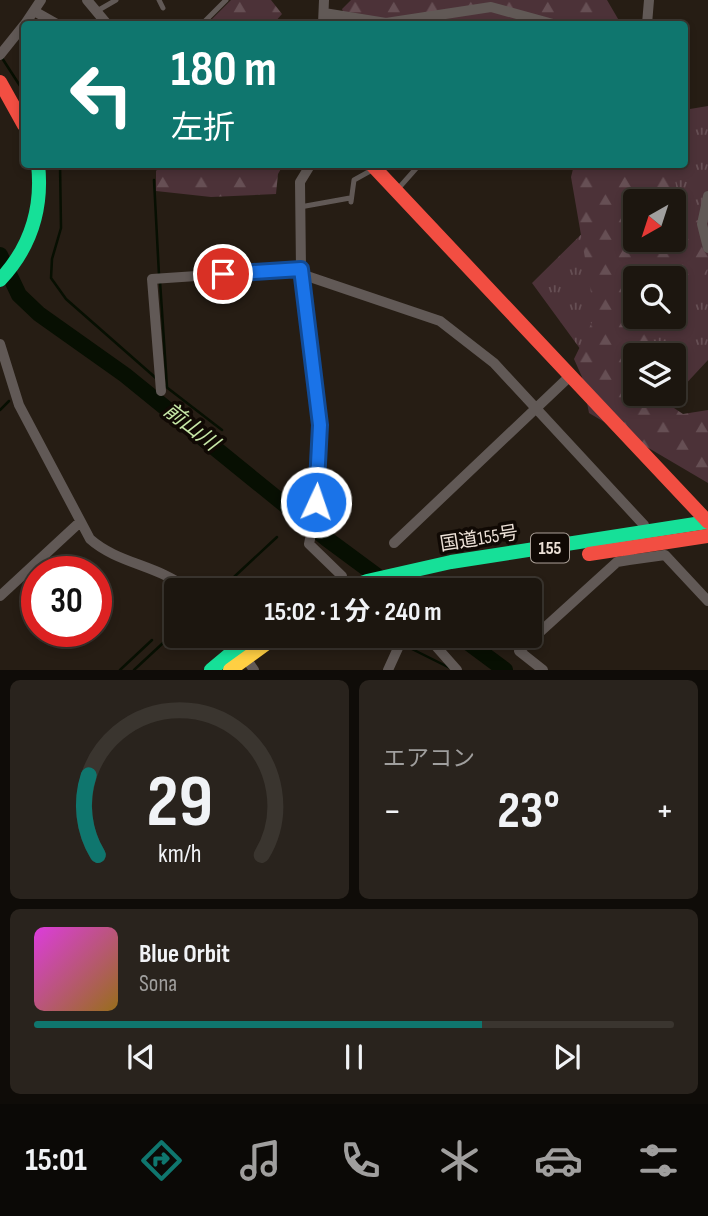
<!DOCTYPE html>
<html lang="ja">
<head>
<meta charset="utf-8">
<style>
  :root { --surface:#1c160f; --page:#29231d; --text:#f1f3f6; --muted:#a09f9e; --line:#3a352f; --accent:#0f766e }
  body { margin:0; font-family:"Sofia Sans Condensed","Noto Sans JP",sans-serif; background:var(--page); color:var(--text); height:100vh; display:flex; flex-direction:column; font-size:26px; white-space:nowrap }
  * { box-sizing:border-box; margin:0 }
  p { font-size:23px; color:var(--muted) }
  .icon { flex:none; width:38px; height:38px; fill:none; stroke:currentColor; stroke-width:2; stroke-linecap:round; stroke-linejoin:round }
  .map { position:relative; height:670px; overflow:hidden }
  .side { display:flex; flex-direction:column; gap:10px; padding:10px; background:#0f0c08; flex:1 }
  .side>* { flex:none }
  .banner { position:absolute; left:21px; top:21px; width:667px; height:147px; border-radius:7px; box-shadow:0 4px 10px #0003,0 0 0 2px var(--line); background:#0f766e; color:#fff; overflow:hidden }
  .needle { width:46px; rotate:219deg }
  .fabs { position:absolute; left:623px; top:189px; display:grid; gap:14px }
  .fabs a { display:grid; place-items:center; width:63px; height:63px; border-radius:7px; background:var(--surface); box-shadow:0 4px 10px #0003,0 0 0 2px var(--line); font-size:35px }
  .speed { position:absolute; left:21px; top:556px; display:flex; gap:14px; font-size:35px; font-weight:700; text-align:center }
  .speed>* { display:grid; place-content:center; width:91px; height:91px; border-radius:50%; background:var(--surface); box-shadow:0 4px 10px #0003,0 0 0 2px var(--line); line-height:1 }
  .speed .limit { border:10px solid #d22; background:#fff; color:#111 }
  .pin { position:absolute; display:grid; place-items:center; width:60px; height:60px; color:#fff; margin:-30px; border:4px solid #fff; border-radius:50%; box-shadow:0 2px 7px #0007 }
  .me { position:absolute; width:77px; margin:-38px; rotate:3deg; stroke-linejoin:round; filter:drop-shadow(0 0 5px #0008) }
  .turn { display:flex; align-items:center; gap:24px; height:147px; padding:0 35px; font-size:32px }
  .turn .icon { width:91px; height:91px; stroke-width:2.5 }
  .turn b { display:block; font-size:49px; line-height:60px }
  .big { font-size:52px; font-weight:700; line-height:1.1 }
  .side .widget { flex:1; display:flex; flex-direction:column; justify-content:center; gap:10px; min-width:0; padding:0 24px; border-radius:10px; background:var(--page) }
  .side .dial { align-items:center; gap:0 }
  .dial svg { height:182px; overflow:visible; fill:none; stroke:var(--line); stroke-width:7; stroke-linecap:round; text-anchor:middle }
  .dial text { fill:var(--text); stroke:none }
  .song { display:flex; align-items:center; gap:21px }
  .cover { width:84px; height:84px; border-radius:10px; background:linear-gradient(135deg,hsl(300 70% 55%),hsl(40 70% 35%)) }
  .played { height:7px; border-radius:4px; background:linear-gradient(90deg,var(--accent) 70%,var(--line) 70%) }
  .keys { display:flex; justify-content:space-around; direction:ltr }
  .heat { display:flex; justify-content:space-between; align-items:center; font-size:38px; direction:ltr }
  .side .tiles { flex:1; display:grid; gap:10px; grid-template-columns:1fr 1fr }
  .widget:last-child { grid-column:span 2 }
  .trip { position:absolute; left:164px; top:578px; width:378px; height:70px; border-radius:7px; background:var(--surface); box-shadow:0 4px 10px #0003,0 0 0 2px var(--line); font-weight:700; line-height:70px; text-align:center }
  .menu { display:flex; height:112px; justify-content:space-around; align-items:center; background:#0b0906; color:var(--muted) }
  .menu .icon { width:49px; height:49px }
  .menu .on { color:var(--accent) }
  .menu b { font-size:32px; color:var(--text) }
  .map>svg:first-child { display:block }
  .grass { fill:url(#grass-tufts); fill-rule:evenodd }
  .forest { fill:url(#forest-firs); fill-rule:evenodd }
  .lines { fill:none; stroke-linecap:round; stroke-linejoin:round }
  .stream { stroke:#070f02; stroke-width:2.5 }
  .river { stroke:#070f02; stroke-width:16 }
  .lane { stroke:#615956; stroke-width:5 }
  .street { stroke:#615956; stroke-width:10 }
  .fast { stroke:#16e098; stroke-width:14 }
  .slow { stroke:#ffcf43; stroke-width:14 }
  .jam { stroke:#f24e42; stroke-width:14 }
  .route-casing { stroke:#114b97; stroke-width:18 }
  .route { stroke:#1a73e8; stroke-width:12 }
  .labels { text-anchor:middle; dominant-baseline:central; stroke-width:7; stroke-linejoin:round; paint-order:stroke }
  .shield { fill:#100904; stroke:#aba098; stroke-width:2 }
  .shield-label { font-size:18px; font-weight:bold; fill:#ede1d7 }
  .street-label { font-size:19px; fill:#ede1d7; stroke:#100904 }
  .water-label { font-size:21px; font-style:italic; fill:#c7e8a7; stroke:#100904 }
</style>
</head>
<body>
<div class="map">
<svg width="708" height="670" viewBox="0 0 708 670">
  <defs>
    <pattern id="grass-tufts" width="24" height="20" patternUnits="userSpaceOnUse" patternTransform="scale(1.75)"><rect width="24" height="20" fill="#4c3238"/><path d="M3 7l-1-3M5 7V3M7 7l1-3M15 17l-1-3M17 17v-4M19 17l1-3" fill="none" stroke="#664f54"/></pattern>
    <pattern id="forest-firs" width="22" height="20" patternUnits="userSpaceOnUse" patternTransform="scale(1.75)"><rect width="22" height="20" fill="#4c3238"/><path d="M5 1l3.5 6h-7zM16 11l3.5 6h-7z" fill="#664f54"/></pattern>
  </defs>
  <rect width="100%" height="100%" fill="#261d14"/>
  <path class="grass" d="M708 106V360L681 389 674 387V355H635L589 361 532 283 613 203 633 165 684 164V110ZM635 201H674V240H635ZM635 278H674V317H635Z"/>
  <path class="forest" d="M231 0H271L282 14 273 24H207Z
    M351 0H607L621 24H348L342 9Z
    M162 164H283V165L278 174 276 194 211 197 156 191V171Z
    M574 165H673L681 221 702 220 708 215V268L674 313V278H635V317H671L653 338 649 355H635V394H653L683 414 708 410V483L589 413 582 377 574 359 595 316 571 177ZM635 201H674V240H635Z"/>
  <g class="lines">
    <path class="stream" d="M2 58 24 92
      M60 164 61 228 52 259 51 278 66 299 157 379
      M154 180 159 275
      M160 281 167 387
      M165 386 222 430
      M0 410 9 401
      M220 590 277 537
      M390 635 398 642
      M404 645 450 668
      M120 670 152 640
      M134 670 177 630"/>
    <path class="river" d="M0 255 19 295 39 314 125 375 327 539 396 590
      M458 635 505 670"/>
    <path class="lane" d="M159 0 163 8
      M97 11 116 0
      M202 24 226 0
      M397 190 420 164
      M351 202 354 180 372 170
      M300 207 350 198"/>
    <path class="street" d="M87 0 107 24
      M34 11 57 24
      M324 13 386 23 491 7 553 24
      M25 24 41 0
      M323 24 324 0
      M647 24 649 0
      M0 55 24 25
      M311 164 300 182 301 269 320 425 316 509 309 544 342 576
      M708 196 702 224 708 248
      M301 274 440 321 494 363 644 525 646 533
      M0 344 19 405 90 539C118 564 159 565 189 590
      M161 391 152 279 301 269
      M394 543 570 376
      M629 554V560L665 555 708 601
      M0 596 80 522
      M230 635 254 670
      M426 635 457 670
      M388 670 404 635
      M543 670 519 651 617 562 629 560"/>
    <path class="fast" d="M0 280C31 247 43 209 38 164
      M342 590 367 581 451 562 708 522
      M211 670 253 635"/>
    <path class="slow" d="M230 670 278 635"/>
    <path class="jam" d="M0 82 24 125
      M371 164 708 522
      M589 554 708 536"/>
  </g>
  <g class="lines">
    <g class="route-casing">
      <path id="route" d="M223 274 301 269 320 425 316 502"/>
    </g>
    <use href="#route" class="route"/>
  </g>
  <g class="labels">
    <rect class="shield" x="531" y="533.5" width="38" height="29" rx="5"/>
    <g class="shield-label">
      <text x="550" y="548">155</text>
    </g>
    <g class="street-label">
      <text transform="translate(479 539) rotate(-9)">国道155号</text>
    </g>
    <g class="water-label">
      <text transform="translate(191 427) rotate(38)">前山川</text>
    </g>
  </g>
</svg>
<div class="fabs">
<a><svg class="needle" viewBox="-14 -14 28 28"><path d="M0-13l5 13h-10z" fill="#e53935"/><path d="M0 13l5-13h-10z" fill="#a09f9e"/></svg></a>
<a><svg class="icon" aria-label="search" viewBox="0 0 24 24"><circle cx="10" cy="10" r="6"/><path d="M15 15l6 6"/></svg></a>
<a><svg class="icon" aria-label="layers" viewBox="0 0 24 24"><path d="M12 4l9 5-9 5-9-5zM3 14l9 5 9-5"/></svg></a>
</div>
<div class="speed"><div class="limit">30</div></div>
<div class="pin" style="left:223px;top:274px;background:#d93025"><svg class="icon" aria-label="arrive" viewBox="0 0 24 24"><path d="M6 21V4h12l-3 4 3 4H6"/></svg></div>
<svg class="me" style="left:316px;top:502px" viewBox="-20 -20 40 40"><circle r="17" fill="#1a73e8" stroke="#fff" stroke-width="3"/><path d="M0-11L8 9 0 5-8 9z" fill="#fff"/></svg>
<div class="trip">15:02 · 1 分 · 240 m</div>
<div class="banner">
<div class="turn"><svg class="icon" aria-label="left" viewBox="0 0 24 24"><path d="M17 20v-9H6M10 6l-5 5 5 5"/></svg><div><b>180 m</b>左折</div></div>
</div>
</div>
<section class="side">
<div class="tiles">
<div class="widget dial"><svg viewBox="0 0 100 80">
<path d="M14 69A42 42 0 1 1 86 69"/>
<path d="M14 69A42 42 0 0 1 10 34" stroke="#0f766e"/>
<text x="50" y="56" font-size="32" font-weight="700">29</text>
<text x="50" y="72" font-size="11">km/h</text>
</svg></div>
<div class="widget"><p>エアコン</p>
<div class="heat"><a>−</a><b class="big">23°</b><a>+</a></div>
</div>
<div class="widget">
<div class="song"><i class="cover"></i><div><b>Blue Orbit</b><p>Sona</p></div></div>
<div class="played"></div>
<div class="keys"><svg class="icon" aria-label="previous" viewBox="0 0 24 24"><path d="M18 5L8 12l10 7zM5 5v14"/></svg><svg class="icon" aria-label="pause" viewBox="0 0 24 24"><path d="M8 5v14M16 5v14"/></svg><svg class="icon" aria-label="next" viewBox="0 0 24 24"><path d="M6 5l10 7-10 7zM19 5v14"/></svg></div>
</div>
</div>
</section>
<nav class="menu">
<b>15:01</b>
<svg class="icon on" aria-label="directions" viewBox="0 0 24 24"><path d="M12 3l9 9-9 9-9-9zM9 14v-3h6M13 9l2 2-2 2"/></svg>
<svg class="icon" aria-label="music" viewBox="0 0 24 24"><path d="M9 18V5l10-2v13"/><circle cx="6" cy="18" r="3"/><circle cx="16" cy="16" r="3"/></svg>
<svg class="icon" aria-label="phone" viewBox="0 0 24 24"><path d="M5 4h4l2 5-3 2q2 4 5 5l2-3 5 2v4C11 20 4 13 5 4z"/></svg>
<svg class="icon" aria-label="climate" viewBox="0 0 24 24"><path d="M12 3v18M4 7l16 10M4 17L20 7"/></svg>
<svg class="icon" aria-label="car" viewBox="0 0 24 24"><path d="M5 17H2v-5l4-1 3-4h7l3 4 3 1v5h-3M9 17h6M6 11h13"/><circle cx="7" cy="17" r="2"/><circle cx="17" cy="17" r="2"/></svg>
<svg class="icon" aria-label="filters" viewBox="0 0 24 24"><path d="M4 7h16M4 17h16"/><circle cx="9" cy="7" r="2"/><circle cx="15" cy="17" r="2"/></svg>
</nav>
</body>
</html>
